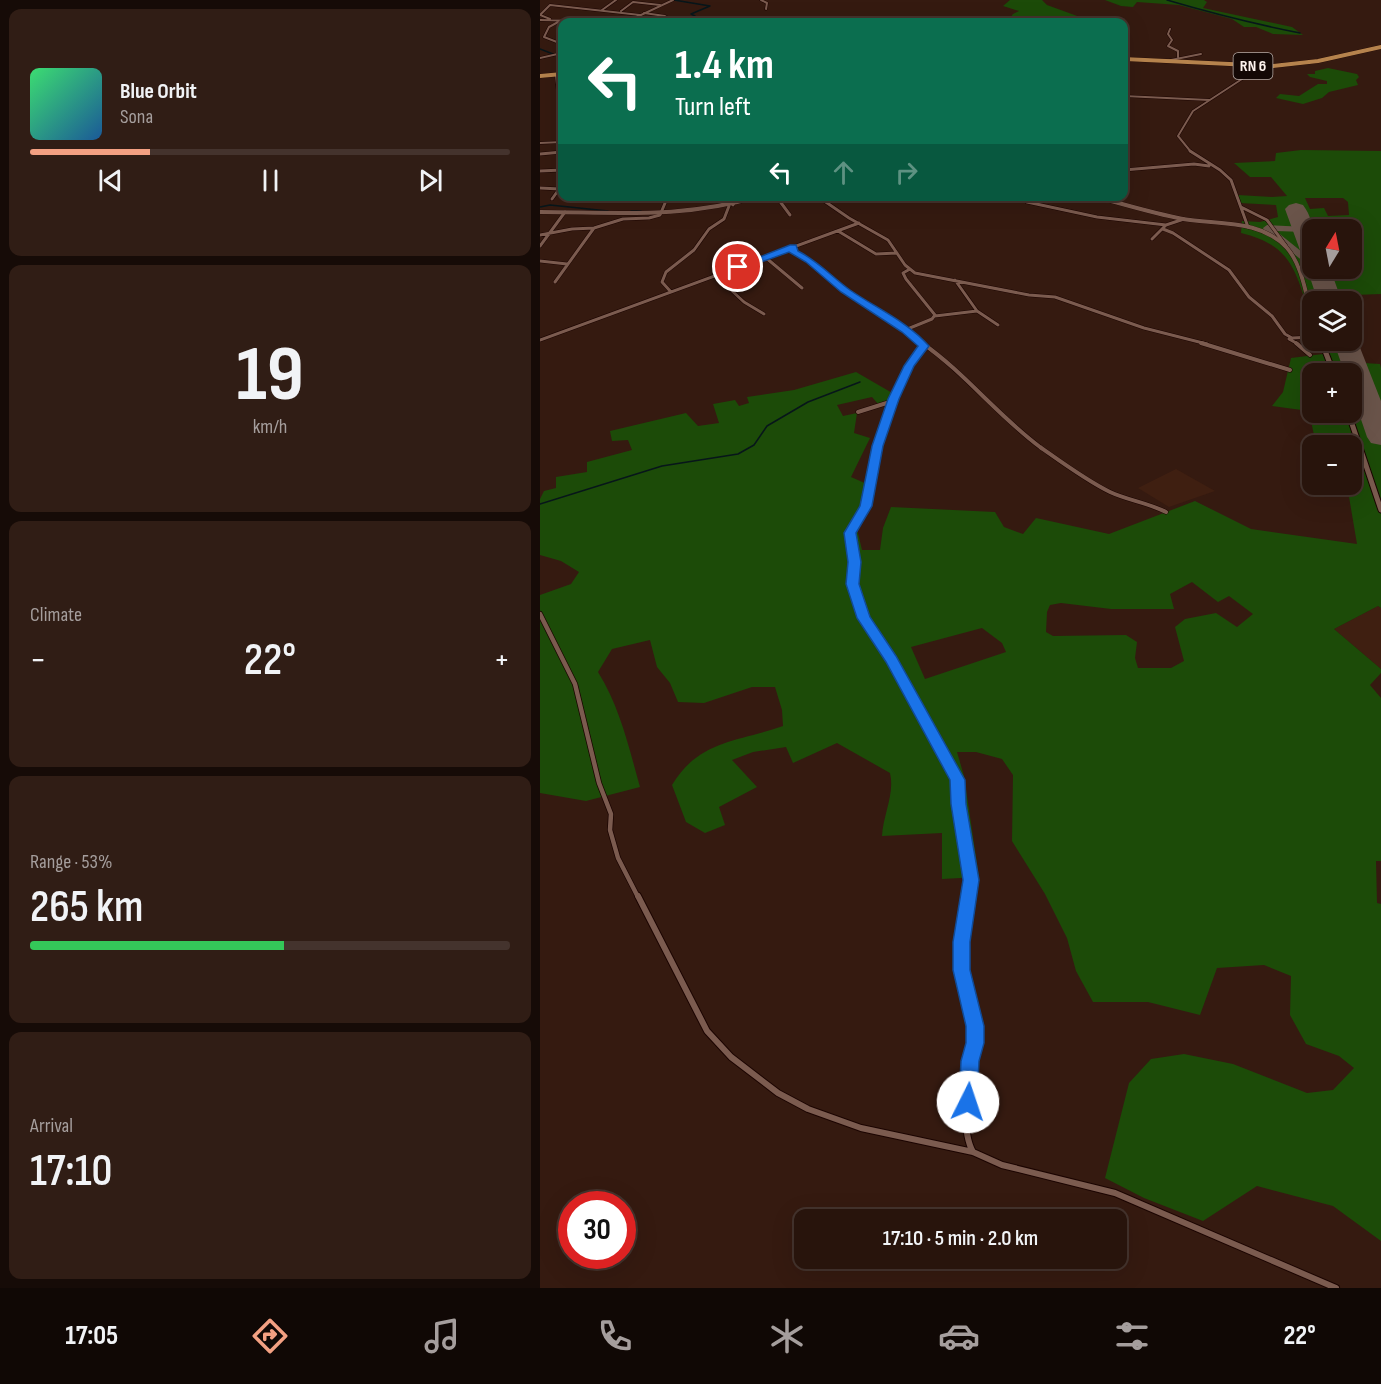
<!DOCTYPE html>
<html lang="en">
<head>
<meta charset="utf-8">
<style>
  :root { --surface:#28140c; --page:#301d15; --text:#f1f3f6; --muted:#a59e9d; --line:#44332d; --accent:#f3a082 }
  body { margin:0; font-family:"Sofia Sans Condensed",sans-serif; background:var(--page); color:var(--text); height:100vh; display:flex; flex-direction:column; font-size:22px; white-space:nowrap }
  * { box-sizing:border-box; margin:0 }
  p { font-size:20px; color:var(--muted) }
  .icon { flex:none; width:33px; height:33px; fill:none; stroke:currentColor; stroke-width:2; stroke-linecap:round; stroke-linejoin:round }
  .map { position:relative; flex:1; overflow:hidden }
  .sheet { display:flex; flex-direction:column; gap:9px; padding:9px; background:#160b07; width:540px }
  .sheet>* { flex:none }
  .guide { position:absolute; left:18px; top:18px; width:570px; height:183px; border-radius:12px; box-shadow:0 6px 24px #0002,0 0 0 2px var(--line); background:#0b6e4f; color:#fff; overflow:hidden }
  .needle { width:39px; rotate:10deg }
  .controls { position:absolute; left:762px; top:219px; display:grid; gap:12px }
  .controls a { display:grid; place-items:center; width:60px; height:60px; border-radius:12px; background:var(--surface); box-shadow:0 6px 24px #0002,0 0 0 2px var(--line); font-size:30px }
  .speed { position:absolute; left:18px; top:1191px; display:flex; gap:12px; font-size:30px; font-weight:700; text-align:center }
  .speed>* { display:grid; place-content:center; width:78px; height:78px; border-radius:50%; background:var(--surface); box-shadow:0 6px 24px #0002,0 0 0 2px var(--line); line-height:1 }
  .speed .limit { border:9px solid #d22; background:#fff; color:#111 }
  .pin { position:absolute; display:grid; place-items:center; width:51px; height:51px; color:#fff; margin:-26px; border:3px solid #fff; border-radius:50%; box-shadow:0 2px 6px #0007 }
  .me { position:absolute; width:66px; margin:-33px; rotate:4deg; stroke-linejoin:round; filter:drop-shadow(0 0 4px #0008) }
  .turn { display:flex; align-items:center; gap:21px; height:126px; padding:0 18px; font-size:27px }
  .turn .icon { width:78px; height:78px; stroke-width:2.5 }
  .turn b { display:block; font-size:42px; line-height:51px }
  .lanes { display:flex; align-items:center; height:57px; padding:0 18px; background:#0003; justify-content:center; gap:30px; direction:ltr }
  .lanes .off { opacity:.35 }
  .big { font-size:45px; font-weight:600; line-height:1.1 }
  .sheet .widget { flex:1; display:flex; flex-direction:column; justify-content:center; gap:9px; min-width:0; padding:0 21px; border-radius:12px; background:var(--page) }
  .sheet .dial { align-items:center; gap:0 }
  .dial b { font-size:78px; line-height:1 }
  .song { display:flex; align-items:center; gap:18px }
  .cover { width:72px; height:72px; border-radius:9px; background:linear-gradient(135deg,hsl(140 70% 55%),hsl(210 70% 35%)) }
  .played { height:6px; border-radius:3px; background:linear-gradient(90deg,var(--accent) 25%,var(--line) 25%) }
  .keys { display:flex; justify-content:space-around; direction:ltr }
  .heat { display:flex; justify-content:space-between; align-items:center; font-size:33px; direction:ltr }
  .charge { height:9px; border-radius:4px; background:linear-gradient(90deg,#34c759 53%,var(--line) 0) }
  .trip { position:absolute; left:254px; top:1209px; width:333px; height:60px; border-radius:12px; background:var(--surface); box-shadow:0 6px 24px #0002,0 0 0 2px var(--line); font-weight:600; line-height:60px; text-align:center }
  .dock { display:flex; height:96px; justify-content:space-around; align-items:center; background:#100805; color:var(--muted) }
  .dock .icon { width:42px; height:42px }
  .dock .selected { color:var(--accent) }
  .dock b { font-size:27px; color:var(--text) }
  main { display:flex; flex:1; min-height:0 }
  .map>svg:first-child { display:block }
  .built { fill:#3f1f11 }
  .green { fill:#1c4b08; fill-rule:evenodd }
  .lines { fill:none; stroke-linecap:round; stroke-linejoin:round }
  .stream { stroke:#07161a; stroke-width:1.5 }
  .taxiway { fill:#6a544a; fill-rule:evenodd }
  .runway { fill:#6a544a; fill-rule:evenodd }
  .minor-far4-casing { stroke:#1b0400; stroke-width:3 }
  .minor-far3-casing { stroke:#1b0400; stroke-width:4 }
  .minor-far2-casing { stroke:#1b0400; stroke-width:5 }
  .minor-far1-casing { stroke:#1b0400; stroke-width:6 }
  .minor-casing { stroke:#1b0400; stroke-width:8 }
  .secondary-far1-casing { stroke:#1b0400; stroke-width:4.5 }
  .secondary-casing { stroke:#1b0400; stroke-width:7 }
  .primary-casing { stroke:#1b0400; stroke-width:4.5 }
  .minor-far4 { stroke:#7b5b4f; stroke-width:2 }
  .minor-far3 { stroke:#7b5b4f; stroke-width:3 }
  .minor-far2 { stroke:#7b5b4f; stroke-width:4 }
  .minor-far1 { stroke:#7b5b4f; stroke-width:4.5 }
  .minor { stroke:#7b5b4f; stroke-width:6 }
  .secondary-far1 { stroke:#7b5b4f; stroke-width:4 }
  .secondary { stroke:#7b5b4f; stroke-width:5 }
  .primary { stroke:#b6834d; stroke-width:4 }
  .route { fill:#1a73e8; stroke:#114b97; stroke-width:1.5 }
  .labels { text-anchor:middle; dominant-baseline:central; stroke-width:6; stroke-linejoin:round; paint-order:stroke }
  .shield { fill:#140805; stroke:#b7aca7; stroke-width:1.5 }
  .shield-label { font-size:16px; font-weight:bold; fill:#fdf2ed }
</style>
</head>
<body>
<main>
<section class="sheet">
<div class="widget">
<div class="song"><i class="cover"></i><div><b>Blue Orbit</b><p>Sona</p></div></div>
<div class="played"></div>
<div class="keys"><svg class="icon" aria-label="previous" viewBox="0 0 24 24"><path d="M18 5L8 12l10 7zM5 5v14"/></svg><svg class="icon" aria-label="pause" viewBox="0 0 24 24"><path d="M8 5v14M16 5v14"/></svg><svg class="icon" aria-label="next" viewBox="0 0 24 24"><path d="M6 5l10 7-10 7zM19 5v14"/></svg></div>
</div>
<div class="widget dial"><b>19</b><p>km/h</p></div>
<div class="widget"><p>Climate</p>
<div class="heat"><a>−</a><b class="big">22°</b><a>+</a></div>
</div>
<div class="widget"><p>Range · 53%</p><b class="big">265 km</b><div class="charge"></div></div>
<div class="widget"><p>Arrival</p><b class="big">17:10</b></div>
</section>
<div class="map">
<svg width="841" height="1288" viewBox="0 0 841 1288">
  <rect width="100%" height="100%" fill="#351a10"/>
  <path class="built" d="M636 469 675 491 629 507 598 488Z
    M838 606 841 608V669L794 629Z"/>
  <path class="green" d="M470 0H502L507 5 551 21 467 22 473 14 479 11 463 6Z
    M565 0H664L667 2 663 8 752 27 763 35 733 34 716 27H704L692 19 639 5 597 2 593 7 581 6Z
    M788 68 817 74 819 77 816 80 818 85 789 92 782 98 763 104 736 98 740 94 759 96 778 84H787V81L770 77 767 74H775V71Z
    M761 150 841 151V294L814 295 824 324 812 326V302H772V322C756 275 755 246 701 233L702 221 720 222 738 217 736 205 700 203 698 195 732 197 747 196 731 177H710L694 163 735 161 736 153ZM765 198H803L808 202 809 215 788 216 784 208 770 209ZM772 230H812V268H772Z
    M812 336 824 363 840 364 841 368V608L838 606 794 629 841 669V673L830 685 841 698V861H836L837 903 841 904V1241L793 1206 717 1186 663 1221 604 1198 565 1178 589 1083 611 1059 644 1054 693 1064 767 1093 793 1090 814 1068 799 1056 766 1044 750 1015 751 976 724 965 677 968 660 1015 608 1002H553L536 971 527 938 505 894 472 841 473 775 462 759 436 752H417L424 776 439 877 402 879V833L342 836C343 815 355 794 350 773L297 743 253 763 246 747 213 752 192 760 217 787 179 807 185 825 165 833 146 822 132 785C159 740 197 742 243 726L242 710 235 687H212L164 703 138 702 130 683 117 667 110 640 72 649 58 672C80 707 89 748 100 787L46 801 0 793V595L31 584 39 572 21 561 0 555V499L4 491 16 488V477L47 472V462L92 450 88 440 72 441 70 431 146 413 158 426 179 423 173 404 195 400 199 406 209 403 207 397 254 390 316 372 354 394 352 400 338 404 332 397 297 405 303 416 317 413 314 433 330 438 311 477 327 484 315 521 322 550H340L343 528 351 507 455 512 464 527 483 534 496 518 569 534 655 501 711 529 817 544 807 485 812 484V446L776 445 769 411 732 406 743 392 751 358 783 354 779 341 812 340ZM772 374H812V412H772ZM652 582 678 602 689 596 713 614 697 627 676 613 645 619 635 627 644 661 631 668H598L595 658 597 642 586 635 513 636 506 632 507 612 510 605 521 603 571 609H634L630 594ZM442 628 462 643 466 652 385 679 371 647Z"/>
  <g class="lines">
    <path class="stream" d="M134 0 170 6 151 14 155 16 148 22
      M627 0C671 13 715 24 760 33
      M0 49 13 54
      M0 207 10 205 68 211
      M91 211H101
      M0 504 122 466 198 454 214 445 227 426 268 402 320 382"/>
    <path class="taxiway" d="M727 225 767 227V231L764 232 736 231 772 260V267L769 266 724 230 723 228Z"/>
    <path class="runway" d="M756 203 763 205C776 222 772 238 772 260L764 258 761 253 745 209 749 205Z
      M770 263H772V268H790L802 302H778L767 268Z
      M812 334 817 340 841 401V445L831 443 827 437 812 393V374H805L793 340H812Z"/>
    <g class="minor-far4-casing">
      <path id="minor-far4" d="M221 0 227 3 226 9
        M62 10 76 0
        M81 11 93 2 120 5
        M104 13 125 16 135 22
        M10 19 0 15 10 5 100 15
        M0 20 86 22 133 0
        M20 21 9 27 4 37 22 44
        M91 21 117 20 125 16
        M630 29 628 34 632 40 628 46 638 51V57
        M0 58 22 53
        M626 61 661 54
        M16 75 21 124 19 143
        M584 96 669 100
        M0 143 22 142
        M19 152H22
        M651 152 638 136 653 111 722 66"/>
    </g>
    <g class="minor-far3-casing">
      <path id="minor-far3" d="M650 151 680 170 691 180 708 227
        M0 154 22 152
        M584 170 654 164 669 166
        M0 171 22 170
        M0 188 20 189
        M236 196 250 215
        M277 196 309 218 348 240 365 265 375 273 489 295 515 297 604 328 667 344
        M478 196 487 202 557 217 626 225
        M12 199 22 185
        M193 205 197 196
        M701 207 727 220 746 246
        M623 229 633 233 689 270 709 297 732 316 745 334 752 338 749 339 758 344
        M298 231 336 254 357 253
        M0 235 32 229 54 228 83 219 109 218 120 215 128 196
        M612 239 626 225 644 219
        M0 246 25 212
        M253 247V252L269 260 304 290 384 344
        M225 257 262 288
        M0 261 27 264
        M176 276 204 302 224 314
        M415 280 437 311 458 325
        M15 282 54 228
        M131 292 122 282 126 272 154 250 169 229 184 219 189 206
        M395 316 437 311
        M365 330 392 319 395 315 366 279 363 273 370 269
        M752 338 772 337
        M0 340 319 223"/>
    </g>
    <g class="minor-far2-casing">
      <path id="minor-far2" d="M382 343C425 373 457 415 500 447 520 461 547 481 570 492 587 500 608 503 626 512
        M661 343 750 370
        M756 343 770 355
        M318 412 353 401
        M314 588V556L310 533 325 509 340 442 353 403 372 365 384 346"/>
    </g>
    <g class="minor-far1-casing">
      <path id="minor-far1" d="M314 587 318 604 389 725 417 780 418 804 431 880 428 897
        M0 614 35 684 59 783 71 814 70 830 78 858 98 897"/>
    </g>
    <g class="minor-casing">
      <path id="minor" d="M98 896 167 1031 191 1057 238 1093 268 1109 321 1128 433 1152 462 1165 575 1193 796 1288
        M428 896C425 920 419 944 421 968 422 988 433 1007 435 1026 437 1039 432 1050 430 1062 426 1086 421 1131 433 1152"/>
    </g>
    <g class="secondary-far1-casing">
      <path id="secondary-far1" d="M553 196C583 204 612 213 643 219 677 225 721 219 747 248 762 265 766 295 772 317
        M0 212C76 212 145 219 219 196
        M781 340 783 344"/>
    </g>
    <g class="secondary-casing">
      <path id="secondary" d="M782 343 794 374
        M808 412 841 510"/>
    </g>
    <g class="primary-casing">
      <path id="primary" d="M584 59 733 66 778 61 841 47
        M0 76 22 74"/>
    </g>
    <use href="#minor-far4" class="minor-far4"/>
    <use href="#minor-far3" class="minor-far3"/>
    <use href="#minor-far2" class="minor-far2"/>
    <use href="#minor-far1" class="minor-far1"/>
    <use href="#minor" class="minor"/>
    <use href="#secondary-far1" class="secondary-far1"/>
    <use href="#secondary" class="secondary"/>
    <use href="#primary" class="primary"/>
  </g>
  <path class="route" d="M250 245H256L258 251C278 261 292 277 310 290 336 308 368 322 389 346L374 366 359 399 343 446 332 506 316 533 321 562 319 584 330 617 356 656 425 780 426 804 439 880 430 942V970L444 1026V1043L439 1061 437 1102 435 1109 428 1112 421 1109 419 1102 421 1061 426 1043V1026L413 970V942L423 880 411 804 410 780 346 662 317 618 306 584 308 562 304 533 320 506 332 446 348 399 364 366 378 346 362 332 301 292 266 262 249 252 202 269 194 267Z"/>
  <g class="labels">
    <rect class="shield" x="693.5" y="53" width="39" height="26" rx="4.5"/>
    <g class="shield-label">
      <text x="713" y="66">RN 6</text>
    </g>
  </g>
</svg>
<div class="controls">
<a><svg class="needle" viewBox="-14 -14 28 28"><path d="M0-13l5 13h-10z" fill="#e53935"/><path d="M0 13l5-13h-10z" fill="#a59e9d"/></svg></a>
<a><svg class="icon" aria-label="layers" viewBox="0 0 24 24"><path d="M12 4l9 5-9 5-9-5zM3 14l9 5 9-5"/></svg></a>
<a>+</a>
<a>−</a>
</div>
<div class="speed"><div class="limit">30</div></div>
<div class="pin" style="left:198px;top:267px;background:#d93025"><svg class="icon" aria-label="arrive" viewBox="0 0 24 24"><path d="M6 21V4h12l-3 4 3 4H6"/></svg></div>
<svg class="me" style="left:428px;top:1102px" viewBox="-20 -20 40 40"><circle r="19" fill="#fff"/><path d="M0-13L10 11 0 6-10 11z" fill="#1a73e8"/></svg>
<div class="trip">17:10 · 5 min · 2.0 km</div>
<div class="guide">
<div class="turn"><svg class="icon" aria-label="left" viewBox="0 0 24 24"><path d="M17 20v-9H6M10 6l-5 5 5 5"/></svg><div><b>1.4 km</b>Turn left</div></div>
<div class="lanes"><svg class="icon" aria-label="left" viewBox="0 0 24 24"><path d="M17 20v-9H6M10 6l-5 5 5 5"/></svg><svg class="icon off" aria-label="ahead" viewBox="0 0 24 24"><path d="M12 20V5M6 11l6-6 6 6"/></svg><svg class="icon off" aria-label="right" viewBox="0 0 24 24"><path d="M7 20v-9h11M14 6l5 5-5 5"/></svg></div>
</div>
</div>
</main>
<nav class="dock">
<b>17:05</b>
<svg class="icon selected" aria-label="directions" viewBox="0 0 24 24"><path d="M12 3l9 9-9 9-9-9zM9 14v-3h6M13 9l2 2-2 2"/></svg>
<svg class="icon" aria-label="music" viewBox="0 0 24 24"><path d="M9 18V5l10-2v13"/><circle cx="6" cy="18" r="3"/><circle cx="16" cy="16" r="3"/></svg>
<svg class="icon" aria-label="phone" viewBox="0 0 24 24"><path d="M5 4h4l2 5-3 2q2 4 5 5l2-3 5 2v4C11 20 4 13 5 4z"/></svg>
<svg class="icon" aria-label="climate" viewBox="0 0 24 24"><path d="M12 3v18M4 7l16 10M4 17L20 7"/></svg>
<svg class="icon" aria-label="car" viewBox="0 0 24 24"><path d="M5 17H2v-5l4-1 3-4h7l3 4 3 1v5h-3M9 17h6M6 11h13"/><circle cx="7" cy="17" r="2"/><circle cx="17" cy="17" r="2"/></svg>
<svg class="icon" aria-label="filters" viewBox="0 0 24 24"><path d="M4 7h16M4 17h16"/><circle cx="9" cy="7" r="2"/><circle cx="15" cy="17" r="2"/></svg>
<b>22°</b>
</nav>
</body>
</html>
